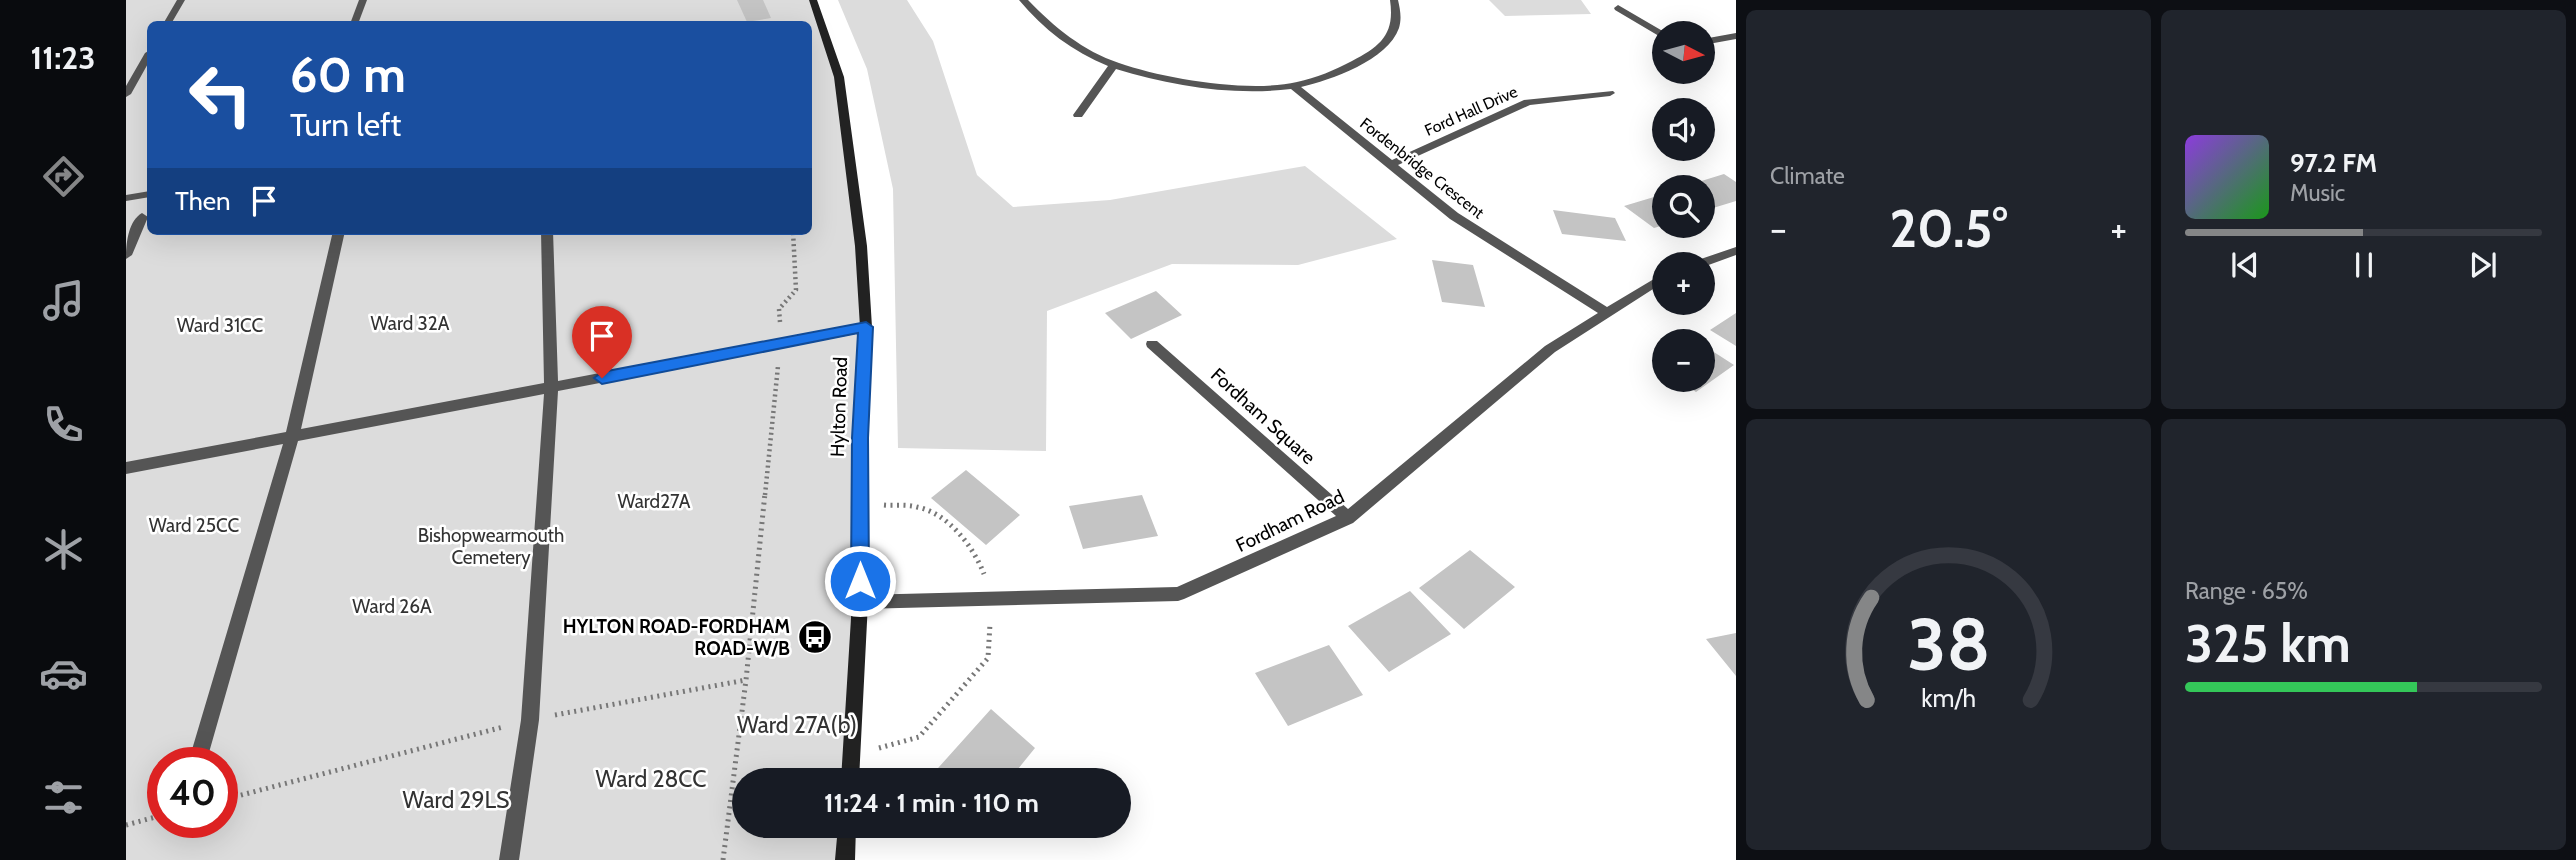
<!DOCTYPE html>
<html lang="en">
<head>
<meta charset="utf-8">
<style>
  :root { --surface:#171b24; --page:#20242c; --text:#f1f3f6; --muted:#9ea1a6; --line:#363941; --accent:#858687 }
  body { margin:0; font-family:Cabin,sans-serif; background:var(--page); color:var(--text); height:100vh; display:flex; flex-direction:column; font-size:26px; white-space:nowrap }
  * { box-sizing:border-box; margin:0 }
  p { font-size:23px; color:var(--muted) }
  .icon { flex:none; width:38px; height:38px; fill:none; stroke:currentColor; stroke-width:2; stroke-linecap:round; stroke-linejoin:round }
  .map { position:relative; flex:1; overflow:hidden }
  .sheet { display:flex; flex-direction:column; gap:10px; padding:10px; background:#0d0f14; width:840px }
  .sheet>* { flex:none }
  .hud { position:absolute; left:21px; top:21px; width:665px; height:214px; border-radius:10px; box-shadow:0 7px 28px #0002; background:#1a4fa0; color:#fff; overflow:hidden }
  .needle { width:46px; rotate:96deg }
  .controls { position:absolute; left:1526px; top:21px; display:grid; gap:14px }
  .controls a { display:grid; place-items:center; width:63px; height:63px; border-radius:50%; background:var(--surface); box-shadow:0 7px 28px #0002; font-size:35px }
  .speed { position:absolute; left:21px; top:747px; display:flex; gap:14px; font-size:35px; font-weight:700; text-align:center }
  .speed>* { display:grid; place-content:center; width:91px; height:91px; border-radius:50%; background:var(--surface); box-shadow:0 7px 28px #0002; line-height:1 }
  .speed .limit { border:10px solid #d22; background:#fff; color:#111 }
  .pin { position:absolute; display:grid; place-items:center; width:60px; height:60px; color:#fff; margin:-72px -30px; border-radius:50% 50% 50% 0; rotate:-45deg; box-shadow:0 0 7px #0007 }
  .pin .icon { rotate:45deg }
  .me { position:absolute; width:77px; margin:-38px; rotate:0deg; stroke-linejoin:round; filter:drop-shadow(0 0 5px #0008) }
  .turn { display:flex; align-items:center; gap:24px; height:147px; padding:0 28px; font-size:32px }
  .turn .icon { width:91px; height:91px; stroke-width:2.5 }
  .turn b { display:block; font-size:49px; line-height:60px }
  .then { display:flex; align-items:center; height:66px; padding:0 28px; background:#0003; gap:14px; font-size:26px }
  .big { font-size:52px; font-weight:700; line-height:1.1 }
  .sheet .widget { flex:1; display:flex; flex-direction:column; justify-content:center; gap:10px; min-width:0; padding:0 24px; border-radius:10px; background:var(--page) }
  .sheet .dial { align-items:center; gap:0 }
  .dial svg { height:182px; overflow:visible; fill:none; stroke:var(--line); stroke-width:7; stroke-linecap:round; text-anchor:middle }
  .dial text { fill:var(--text); stroke:none }
  .song { display:flex; align-items:center; gap:21px }
  .cover { width:84px; height:84px; border-radius:10px; background:linear-gradient(135deg,hsl(270 70% 55%),hsl(120 70% 35%)) }
  .played { height:7px; border-radius:4px; background:linear-gradient(90deg,var(--accent) 50%,var(--line) 50%) }
  .keys { display:flex; justify-content:space-around; direction:ltr }
  .heat { display:flex; justify-content:space-between; align-items:center; font-size:38px; direction:ltr }
  .charge { height:10px; border-radius:5px; background:linear-gradient(90deg,#34c759 65%,var(--line) 0) }
  .sheet .tiles { flex:1; display:grid; gap:10px; grid-template-columns:repeat(2,1fr) }
  .trip { position:absolute; left:606px; top:768px; width:399px; height:70px; border-radius:35px; background:var(--surface); box-shadow:0 7px 28px #0002; font-weight:700; line-height:70px; text-align:center }
  main { display:flex; flex:1; min-height:0 }
  .dock { display:flex; flex-direction:column; width:126px; justify-content:space-around; align-items:center; background:#090b0e; color:var(--muted) }
  .dock .icon { width:49px; height:49px }
  .dock .current { color:var(--accent) }
  .dock b { font-size:32px; color:var(--text) }
  .map>svg:first-child { display:block }
  .green { fill:#dcdcdc; fill-rule:evenodd }
  .building { fill:#c4c4c4 }
  .lines { fill:none; stroke-linecap:round; stroke-linejoin:round }
  .path-far1 { stroke:#777; stroke-width:4.5; stroke-dasharray:2 3.5; stroke-linecap:butt }
  .path { stroke:#777; stroke-width:5; stroke-dasharray:2 4.5; stroke-linecap:butt }
  .lane { fill:#555; fill-rule:evenodd }
  .street { fill:#555; fill-rule:evenodd }
  .secondary { fill:#222; fill-rule:evenodd }
  .route { fill:#1a73e8; stroke:#114b97; stroke-width:2 }
  .labels { text-anchor:middle; dominant-baseline:central; stroke-width:5; stroke-linejoin:round; paint-order:stroke }
  .far-street-label { font-size:16px; fill:#000; stroke:#fff }
  .park-label { font-size:19px; fill:#333; stroke:#fff }
  .street-label { font-size:19px; fill:#000; stroke:#fff }
  .poi-label { font-size:19px; font-weight:bold; fill:#000; stroke:#fff; text-anchor:end }
  .near-park-label { font-size:23px; fill:#333; stroke:#fff }
</style>
</head>
<body>
<main>
<nav class="dock">
<b>11:23</b>
<svg class="icon current" aria-label="directions" viewBox="0 0 24 24"><path d="M12 3l9 9-9 9-9-9zM9 14v-3h6M13 9l2 2-2 2"/></svg>
<svg class="icon" aria-label="music" viewBox="0 0 24 24"><path d="M9 18V5l10-2v13"/><circle cx="6" cy="18" r="3"/><circle cx="16" cy="16" r="3"/></svg>
<svg class="icon" aria-label="phone" viewBox="0 0 24 24"><path d="M5 4h4l2 5-3 2q2 4 5 5l2-3 5 2v4C11 20 4 13 5 4z"/></svg>
<svg class="icon" aria-label="climate" viewBox="0 0 24 24"><path d="M12 3v18M4 7l16 10M4 17L20 7"/></svg>
<svg class="icon" aria-label="car" viewBox="0 0 24 24"><path d="M5 17H2v-5l4-1 3-4h7l3 4 3 1v5h-3M9 17h6M6 11h13"/><circle cx="7" cy="17" r="2"/><circle cx="17" cy="17" r="2"/></svg>
<svg class="icon" aria-label="filters" viewBox="0 0 24 24"><path d="M4 7h16M4 17h16"/><circle cx="9" cy="7" r="2"/><circle cx="15" cy="17" r="2"/></svg>
</nav>
<div class="map">
<svg width="1610" height="860" viewBox="0 0 1610 860">
  <rect width="100%" height="100%" fill="#fff"/>
  <path class="green" d="M0 0H687L713 77 734 238V602L724 780H618V826H721L719 860H0ZM24 24H682V231H24ZM37 763H96V822H37Z
    M712 0H781L807 41 851 175 887 207 984 200 1179 166 1271 239 1172 265 1046 264 921 311 920 451 772 448 767 189 741 69Z
    M1363 0H1455L1465 14 1379 16Z"/>
  <path class="building" d="M611 0H637L645 18 621 22Z
    M1598 174 1610 182V201L1587 208 1577 200V187H1556Z
    M1538 194V225L1528 228 1498 206Z
    M1427 210 1489 218 1500 241 1436 234Z
    M1306 260 1347 265 1359 307 1316 302Z
    M1030 291 1056 315 1005 339 979 313Z
    M1610 313V346L1584 330Z
    M1577 345 1608 365 1570 392 1552 380H1577Z
    M840 470 894 515 860 545 805 498Z
    M1016 495 1032 536 957 549 943 506Z
    M1344 550 1389 587 1338 629 1293 588Z
    M1284 591 1325 634 1263 672 1222 626Z
    M1610 633V676L1580 639Z
    M1203 645 1237 695 1162 726 1129 673Z
    M865 709 909 748 883 780H808L804 777Z"/>
  <g class="lines">
    <path class="path-far1" d="M654 322 653 309 670 290 667 231
      M639 495 652 366"/>
    <path class="path" d="M758 505C769 506 780 504 791 507 822 513 847 546 858 574
      M429 715 620 680 639 493
      M753 748 793 737 862 658 864 624
      M96 800 377 727
      M0 825 37 815
      M597 860 620 680"/>
    <path class="lane" d="M51 0H59L45 24H37Z
      M233 0H241L232 24H224Z
      M24 50V60L5 94 0 97V86L19 53Z
      M24 191V197L0 201V195Z
      M16 213 22 217 6 255 0 259C0 244 2 221 16 213Z
      M207 231H219L175 429 418 383 415 231H427L432 381 740 322 746 327 740 332 432 391 413 720 393 860H373L395 720 418 394 172 441 80 763H62L157 444 0 474V462L160 432Z"/>
    <path class="street" d="M893 0H902C928 27 957 51 993 63 1039 79 1123 93 1171 82 1190 78 1209 70 1226 61 1255 46 1269 34 1264 0H1272C1274 9 1276 18 1273 28 1262 60 1205 80 1175 87L1266 160 1398 100 1487 91 1489 93 1484 96 1404 105 1272 165 1332 213 1481 307 1538 273V282L1429 352 1227 523 1058 599 1052 601 734 609 728 607 726 602 728 597 734 595 1051 587 1210 516 1021 347 1020 344 1021 341H1031L1222 509 1419 346 1472 313 1324 219 1165 89C1107 96 1045 86 990 69L956 117H948L947 115 982 66C947 52 917 29 893 0Z
      M1492 5 1540 33 1538 39 1489 10 1488 8Z
      M1610 33V39L1577 45V39Z
      M1610 247V255L1577 267V264H1567L1569 261Z"/>
    <path class="secondary" d="M683 0H691L718 77 741 246 746 327 741 437 742 602 733 780H715L726 602 727 437 734 327 729 246 708 77Z
      M712 826H730L729 860H709Z"/>
  </g>
  <path class="route" d="M740 322 747 327 742 438 743 581 740 587 734 589 727 587 725 581 726 438 732 333 476 384 468 378 476 372Z"/>
  <defs>
    <g id="bus-disc" transform="scale(1.75)"><circle r="9.5" fill="#000" stroke="#fff"/><path d="M-5-6H5V4H4V6H2V4H-2V6H-4V4H-5ZM-3.5-4V0h7V-4ZM-3.5 1.2v1.5H-2V1.2ZM2 1.2v1.5H3.5V1.2Z" fill="#fff"/></g>
  </defs>
  <g fill-rule="evenodd">
    <use href="#bus-disc" x="689" y="637"/>
  </g>
  <g class="labels">
    <g class="far-street-label">
      <text transform="translate(1345 111) rotate(-24)">Ford Hall Drive</text>
      <text transform="translate(1296 168) rotate(38)">Fordenbridge Crescent</text>
    </g>
    <g class="park-label">
      <text x="284" y="323">Ward 32A</text>
      <text x="94" y="325">Ward 31CC</text>
      <text x="528" y="501">Ward27A</text>
      <text x="68" y="525">Ward 25CC</text>
      <text x="365" y="535">Bishopwearmouth<tspan x="365" dy="22">Cemetery</tspan></text>
      <text x="266" y="606">Ward 26A</text>
    </g>
    <g class="street-label">
      <text transform="translate(713 407) rotate(-88)">Hylton Road</text>
      <text transform="translate(1137 416) rotate(42)">Fordham Square</text>
      <text transform="translate(1164 521) rotate(-26)">Fordham Road</text>
    </g>
    <g class="poi-label">
      <text x="664" y="626">HYLTON ROAD-FORDHAM<tspan x="664" dy="22">ROAD-W/B</tspan></text>
    </g>
    <g class="near-park-label">
      <text x="671" y="725">Ward 27A(b)</text>
      <text x="525" y="779">Ward 28CC</text>
      <text x="330" y="800">Ward 29LS</text>
    </g>
  </g>
</svg>
<div class="controls">
<a><svg class="needle" viewBox="-14 -14 28 28"><path d="M0-13l5 13h-10z" fill="#e53935"/><path d="M0 13l5-13h-10z" fill="#9ea1a6"/></svg></a>
<a><svg class="icon" aria-label="sound" viewBox="0 0 24 24"><path d="M4 9h4l5-4v14l-5-4H4zM17 9q2 3 0 6"/></svg></a>
<a><svg class="icon" aria-label="search" viewBox="0 0 24 24"><circle cx="10" cy="10" r="6"/><path d="M15 15l6 6"/></svg></a>
<a>+</a>
<a>−</a>
</div>
<div class="speed"><div class="limit">40</div></div>
<div class="pin" style="left:476px;top:378px;background:#d93025"><svg class="icon" aria-label="arrive" viewBox="0 0 24 24"><path d="M6 21V4h12l-3 4 3 4H6"/></svg></div>
<svg class="me" style="left:734px;top:581px" viewBox="-20 -20 40 40"><circle r="17" fill="#1a73e8" stroke="#fff" stroke-width="3"/><path d="M0-11L8 9 0 5-8 9z" fill="#fff"/></svg>
<div class="trip">11:24 · 1 min · 110 m</div>
<div class="hud">
<div class="turn"><svg class="icon" aria-label="left" viewBox="0 0 24 24"><path d="M17 20v-9H6M10 6l-5 5 5 5"/></svg><div><b>60 m</b>Turn left</div></div>
<div class="then">Then<svg class="icon" aria-label="arrive" viewBox="0 0 24 24"><path d="M6 21V4h12l-3 4 3 4H6"/></svg></div>
</div>
</div>
<section class="sheet">
<div class="tiles">
<div class="widget"><p>Climate</p>
<div class="heat"><a>−</a><b class="big">20.5°</b><a>+</a></div>
</div>
<div class="widget">
<div class="song"><i class="cover"></i><div><b>97.2 FM</b><p>Music</p></div></div>
<div class="played"></div>
<div class="keys"><svg class="icon" aria-label="previous" viewBox="0 0 24 24"><path d="M18 5L8 12l10 7zM5 5v14"/></svg><svg class="icon" aria-label="pause" viewBox="0 0 24 24"><path d="M8 5v14M16 5v14"/></svg><svg class="icon" aria-label="next" viewBox="0 0 24 24"><path d="M6 5l10 7-10 7zM19 5v14"/></svg></div>
</div>
<div class="widget dial"><svg viewBox="0 0 100 80">
<path d="M14 69A42 42 0 1 1 86 69"/>
<path d="M14 69A42 42 0 0 1 16 24" stroke="#858687"/>
<text x="50" y="56" font-size="32" font-weight="700">38</text>
<text x="50" y="72" font-size="11">km/h</text>
</svg></div>
<div class="widget"><p>Range · 65%</p><b class="big">325 km</b><div class="charge"></div></div>
</div>
</section>
</main>
</body>
</html>
